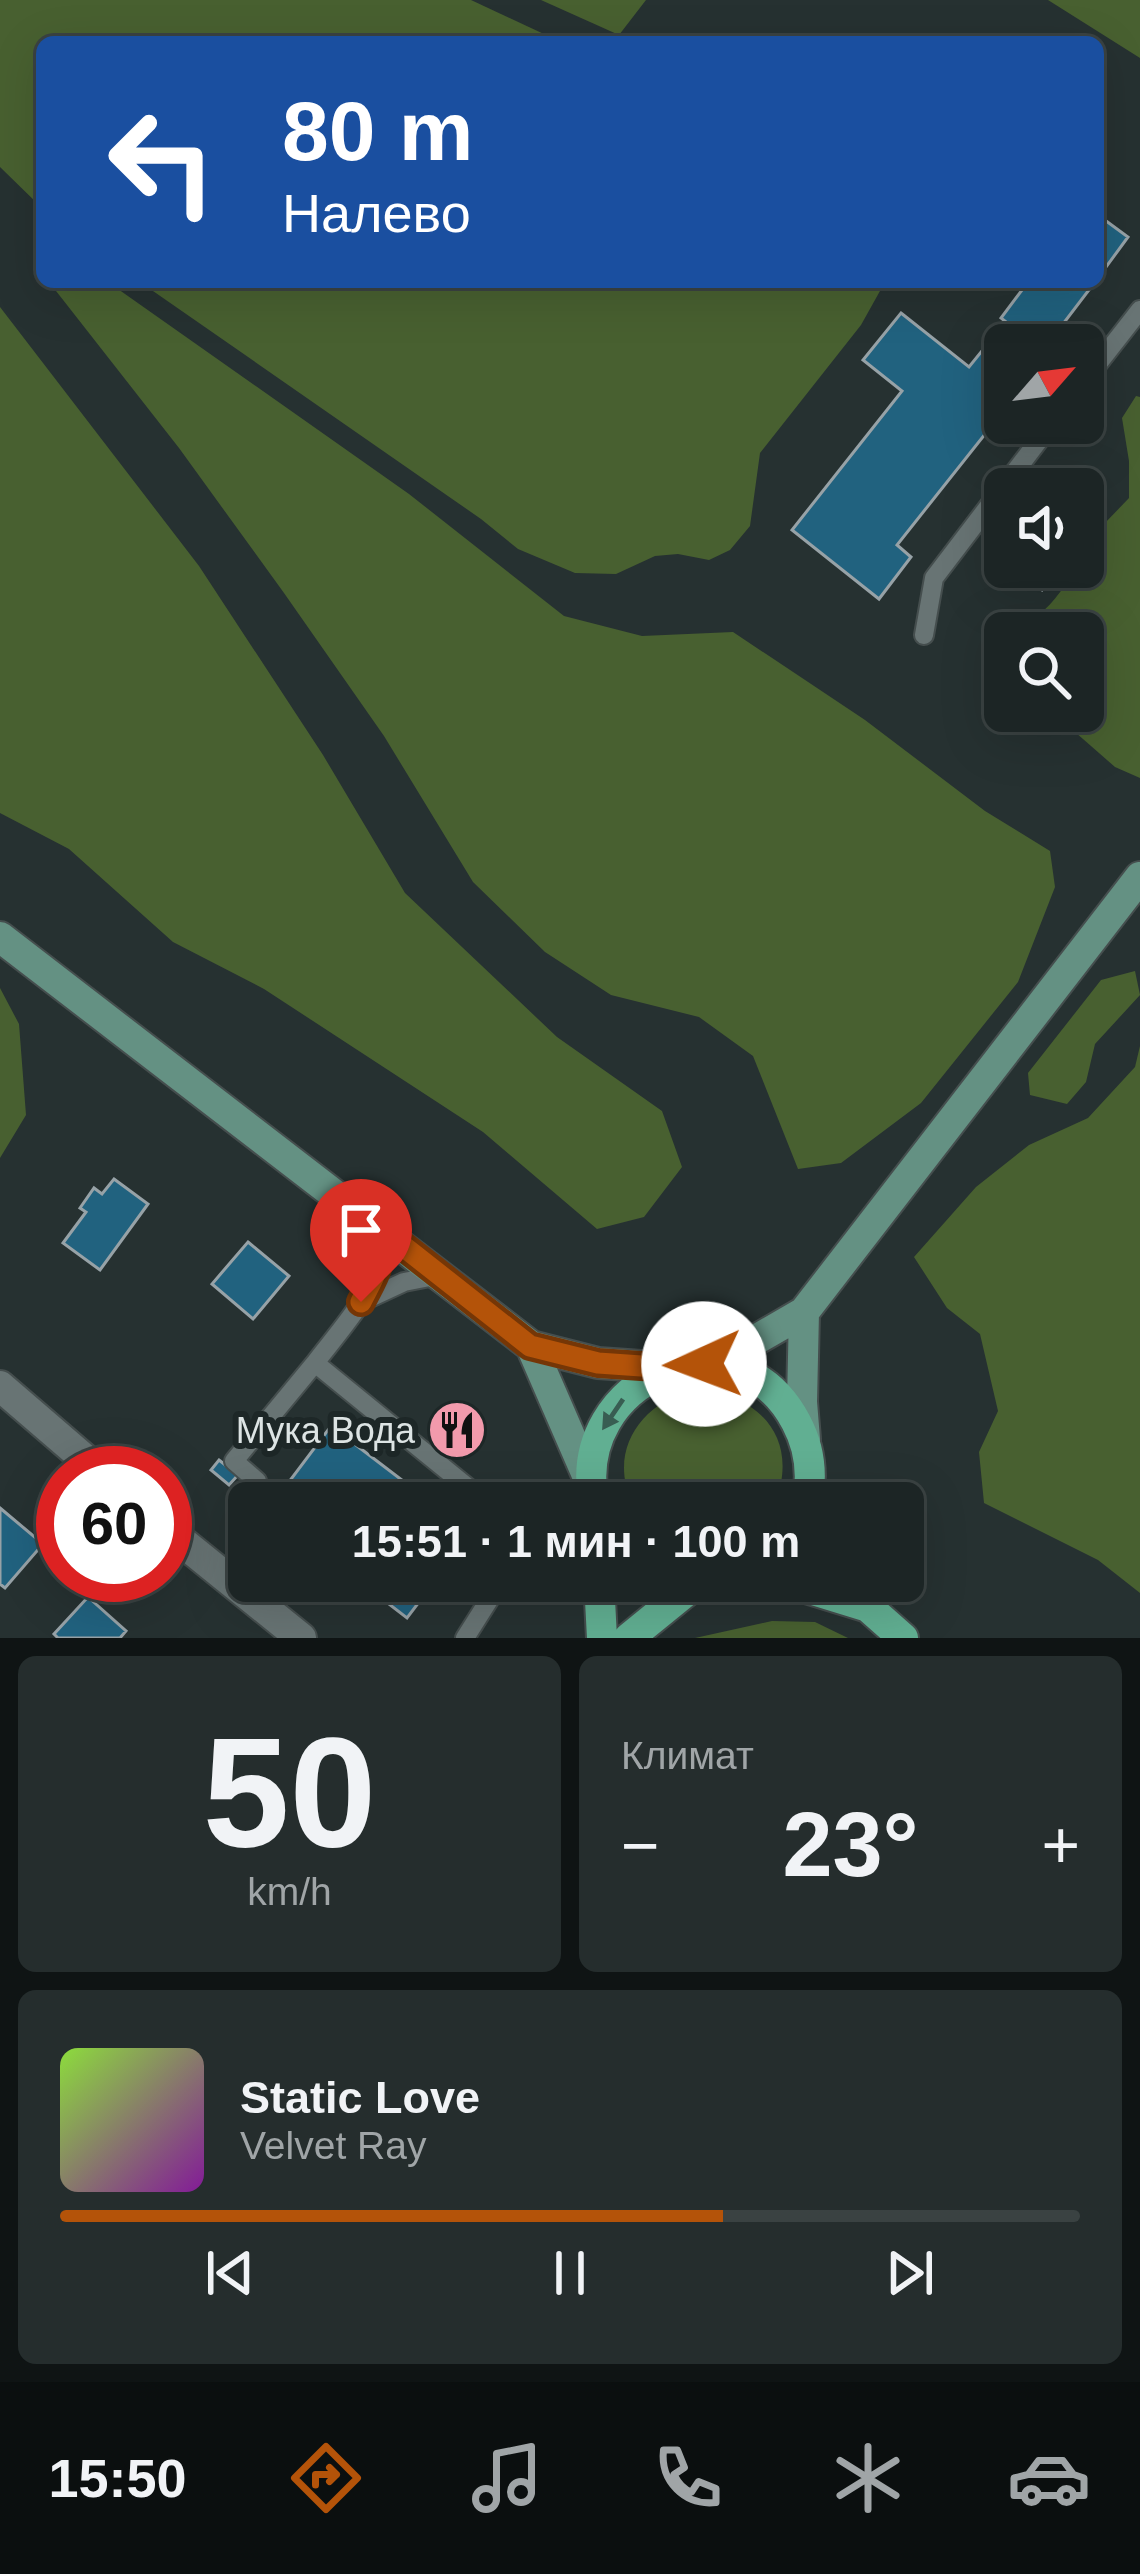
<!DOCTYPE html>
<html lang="ru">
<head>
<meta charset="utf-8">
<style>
  :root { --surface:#1c2525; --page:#252d2d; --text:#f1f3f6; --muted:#a0a5a7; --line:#3a4242; --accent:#b45309 }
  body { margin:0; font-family:Arial,sans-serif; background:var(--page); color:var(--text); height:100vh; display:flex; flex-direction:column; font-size:45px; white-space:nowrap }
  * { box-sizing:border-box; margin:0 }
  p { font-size:39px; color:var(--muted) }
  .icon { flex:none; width:66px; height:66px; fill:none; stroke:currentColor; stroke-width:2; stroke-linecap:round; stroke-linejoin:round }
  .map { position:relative; height:1638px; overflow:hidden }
  .panel { display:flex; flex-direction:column; gap:18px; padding:18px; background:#0f1414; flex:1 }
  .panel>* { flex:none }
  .top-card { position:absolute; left:36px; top:36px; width:1068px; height:252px; border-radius:18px; box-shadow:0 12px 48px #0002,0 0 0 3px var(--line); background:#1a4fa0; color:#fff; overflow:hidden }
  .needle { width:78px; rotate:62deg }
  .buttons { position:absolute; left:984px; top:324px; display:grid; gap:24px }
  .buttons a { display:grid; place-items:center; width:120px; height:120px; border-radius:18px; background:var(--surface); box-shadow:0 12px 48px #0002,0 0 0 3px var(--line); font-size:60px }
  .speed { position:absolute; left:36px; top:1446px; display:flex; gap:24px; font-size:60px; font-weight:700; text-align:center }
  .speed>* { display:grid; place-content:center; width:156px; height:156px; border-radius:50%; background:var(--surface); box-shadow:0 12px 48px #0002,0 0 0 3px var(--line); line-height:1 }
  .speed .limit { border:18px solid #d22; background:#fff; color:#111 }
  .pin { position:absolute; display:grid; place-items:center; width:102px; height:102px; color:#fff; margin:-123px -51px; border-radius:50% 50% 50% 0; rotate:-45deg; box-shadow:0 0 12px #0007 }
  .pin .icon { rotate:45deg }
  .me { position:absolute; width:132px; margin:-66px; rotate:268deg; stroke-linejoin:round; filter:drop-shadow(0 0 9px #0008) }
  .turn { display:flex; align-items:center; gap:42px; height:252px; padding:0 48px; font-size:54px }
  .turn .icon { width:156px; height:156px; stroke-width:2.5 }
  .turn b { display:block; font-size:84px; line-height:102px }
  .big { font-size:90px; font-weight:700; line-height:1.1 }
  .panel .tile { flex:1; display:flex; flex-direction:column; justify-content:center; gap:18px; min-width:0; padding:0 42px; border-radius:18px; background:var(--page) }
  .panel .dial { align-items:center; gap:0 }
  .dial b { font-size:156px; line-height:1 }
  .song { display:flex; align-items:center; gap:36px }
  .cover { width:144px; height:144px; border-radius:18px; background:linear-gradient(135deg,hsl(90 70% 55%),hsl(290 70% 35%)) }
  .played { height:12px; border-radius:6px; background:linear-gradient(90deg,var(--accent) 65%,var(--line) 65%) }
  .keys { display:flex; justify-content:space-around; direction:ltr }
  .heat { display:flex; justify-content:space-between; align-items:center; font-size:66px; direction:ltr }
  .panel .tiles { flex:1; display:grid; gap:18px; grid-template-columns:1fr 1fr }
  .tile:last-child { grid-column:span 2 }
  .trip { position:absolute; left:228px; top:1482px; width:696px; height:120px; border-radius:18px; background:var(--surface); box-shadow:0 12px 48px #0002,0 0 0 3px var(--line); font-weight:700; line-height:120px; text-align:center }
  .tab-bar { display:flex; height:192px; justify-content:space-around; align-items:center; background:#0b0f0f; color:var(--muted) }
  .tab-bar .icon { width:84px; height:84px }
  .tab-bar .on { color:var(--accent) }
  .tab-bar b { font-size:54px; color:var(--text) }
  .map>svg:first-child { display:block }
  .green { fill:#486030 }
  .building { fill:#21627f; stroke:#97a2a7; stroke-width:3 }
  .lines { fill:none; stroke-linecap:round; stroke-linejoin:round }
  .lane-casing { stroke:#454e4e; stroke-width:22 }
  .street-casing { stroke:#454e4e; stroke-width:34 }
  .secondary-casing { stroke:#454e4e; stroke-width:34 }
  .primary-casing { stroke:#454e4e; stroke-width:34 }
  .lane { stroke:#687474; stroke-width:18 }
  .street { stroke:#687474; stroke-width:30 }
  .secondary { stroke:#649183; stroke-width:30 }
  .primary { stroke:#61af92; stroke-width:30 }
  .oneway { fill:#385d52 }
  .route-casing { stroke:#753606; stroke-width:30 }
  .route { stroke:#b45309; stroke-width:21 }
  .labels { text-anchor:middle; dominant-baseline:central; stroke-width:12; stroke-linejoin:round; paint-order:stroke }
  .poi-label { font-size:36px; fill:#dde4e4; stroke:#1d2727; text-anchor:end }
</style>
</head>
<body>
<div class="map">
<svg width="1140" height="1638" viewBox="0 0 1140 1638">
  <rect width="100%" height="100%" fill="#263131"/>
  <path class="green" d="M0 0H471L561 42H42V208L0 167Z
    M541 0H646L619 35Z
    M1048 0H1140V58Z
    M49 282H108L409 494 564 616 642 636 733 632 865 720 985 811 1050 851 1055 887 1018 982 921 1103 841 1163 798 1169 753 1056 699 1017 611 995 545 952 473 882 384 736 284 593 179 448Z
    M140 282H885L861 325 760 453 750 526 730 550 709 560 678 554 655 556 616 574 575 573 518 549 481 519Z
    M0 307 199 566 323 755 405 893 557 1037 662 1111 682 1167 644 1217 597 1229 483 1132 264 989 173 942 69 849 0 813Z
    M1136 396 1140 397V778L1115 767 1051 711H1083V633H1005V675L997 669C991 620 1008 634 1039 614 1054 604 1067 581 1079 567H1083L1105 523 1129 498V461L1122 418Z
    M1135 971 1140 995 1095 1044 1086 1082 1067 1104 1030 1095 1028 1073 1101 980Z
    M0 988 19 1024 26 1115 0 1158Z
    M1140 1046V1593L1098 1560 984 1503 979 1452 998 1411 980 1334 947 1308 914 1257 976 1187 1029 1145 1088 1118 1135 1067Z
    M692 1389C757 1392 801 1437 775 1503H632C608 1449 641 1405 692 1389Z
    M772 1621 815 1622 848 1638H695Z"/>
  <path class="building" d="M1098 215 1128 237 1098 278Z
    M1028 282H1095L1047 345H1035L1001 318Z
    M901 313 969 367 998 331 1016 345H1005V409L897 545 911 557 879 599 792 530 902 391 863 360Z
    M1005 522V562L986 547Z
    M1012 567H1060L1042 590Z
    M114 1179 148 1204 100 1270 63 1243 86 1212 80 1208 94 1188 102 1194Z
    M248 1242 289 1276 253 1319 212 1284Z
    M331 1426 432 1503H273Z
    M219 1460 238 1475 229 1485 211 1470Z
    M0 1508 43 1544 5 1588 0 1584Z
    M359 1581H435L407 1618Z
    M88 1597 126 1631 120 1638H58L54 1634Z"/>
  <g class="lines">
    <g class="lane-casing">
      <path id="lane" d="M1083 383 1140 310
        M924 635 934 578 1052 423
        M376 1227C379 1233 383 1239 383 1245 386 1281 335 1336 315 1363L487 1503
        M361 1302 404 1282 440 1275
        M257 1481 234 1461 315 1363
        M465 1638 501 1581"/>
    </g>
    <g class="street-casing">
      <path id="street" d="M0 1386 101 1473
        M165 1528 301 1638"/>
    </g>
    <g class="secondary-casing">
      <path id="secondary" d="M0 937 531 1346 598 1363 670 1368
        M804 1312 802 1402 805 1439
        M531 1346 590 1482
        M704 1364 740 1349 804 1312 1140 877"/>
    </g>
    <g class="primary-casing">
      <path id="primary" d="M594 1503C568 1378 736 1308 796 1422 810 1448 813 1474 807 1503
        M599 1581 602 1638
        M719 1584 803 1587 868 1607
        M859 1592 868 1607 903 1638
        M629 1638 694 1585"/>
    </g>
    <use href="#lane" class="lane"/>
    <use href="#street" class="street"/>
    <use href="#secondary" class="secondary"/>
    <use href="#primary" class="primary"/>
  </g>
  <defs><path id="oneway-solid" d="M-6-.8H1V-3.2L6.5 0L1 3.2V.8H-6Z" transform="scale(3)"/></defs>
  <use class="oneway" href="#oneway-solid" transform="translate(613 1414) rotate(124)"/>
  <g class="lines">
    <g class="route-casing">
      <path id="route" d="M361 1302C376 1272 388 1258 375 1224L530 1346 598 1363 670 1368 704 1364"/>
    </g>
    <use href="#route" class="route"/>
  </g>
  <defs>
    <g id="restaurant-disc" transform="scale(3)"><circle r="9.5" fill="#f29aac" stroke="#1d2727"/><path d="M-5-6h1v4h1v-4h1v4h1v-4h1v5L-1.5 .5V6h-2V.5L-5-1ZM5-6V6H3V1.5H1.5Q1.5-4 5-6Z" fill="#111"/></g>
  </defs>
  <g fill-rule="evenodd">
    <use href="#restaurant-disc" x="457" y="1430"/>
  </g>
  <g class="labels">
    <g class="poi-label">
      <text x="415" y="1430">Мука Вода</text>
    </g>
  </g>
</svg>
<div class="buttons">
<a><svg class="needle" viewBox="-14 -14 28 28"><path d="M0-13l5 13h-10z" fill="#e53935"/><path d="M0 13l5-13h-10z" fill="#a0a5a7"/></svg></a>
<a><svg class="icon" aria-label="sound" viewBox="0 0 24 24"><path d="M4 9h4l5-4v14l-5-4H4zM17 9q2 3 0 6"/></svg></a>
<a><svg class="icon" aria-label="search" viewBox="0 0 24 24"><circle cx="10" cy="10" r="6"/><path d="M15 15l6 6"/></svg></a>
</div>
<div class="speed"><div class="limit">60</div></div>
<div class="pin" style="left:361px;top:1302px;background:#d93025"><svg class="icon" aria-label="arrive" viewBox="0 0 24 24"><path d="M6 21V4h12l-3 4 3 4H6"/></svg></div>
<svg class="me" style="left:704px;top:1364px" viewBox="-20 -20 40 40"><circle r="19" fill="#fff"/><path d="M0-13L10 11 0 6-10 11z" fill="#b45309"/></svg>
<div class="trip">15:51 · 1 мин · 100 m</div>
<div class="top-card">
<div class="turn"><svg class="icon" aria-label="left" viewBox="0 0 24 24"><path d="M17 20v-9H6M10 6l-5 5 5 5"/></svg><div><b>80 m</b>Налево</div></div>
</div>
</div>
<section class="panel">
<div class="tiles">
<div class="tile dial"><b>50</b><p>km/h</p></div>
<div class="tile"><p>Климат</p>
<div class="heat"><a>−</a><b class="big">23°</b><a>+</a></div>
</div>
<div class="tile">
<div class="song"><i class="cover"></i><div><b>Static Love</b><p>Velvet Ray</p></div></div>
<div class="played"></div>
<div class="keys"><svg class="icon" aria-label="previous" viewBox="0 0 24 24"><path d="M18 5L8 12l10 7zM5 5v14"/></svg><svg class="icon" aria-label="pause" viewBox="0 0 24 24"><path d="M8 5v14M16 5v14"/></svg><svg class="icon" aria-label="next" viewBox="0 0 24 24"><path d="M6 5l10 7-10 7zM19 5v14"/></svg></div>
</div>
</div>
</section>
<nav class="tab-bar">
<b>15:50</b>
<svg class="icon on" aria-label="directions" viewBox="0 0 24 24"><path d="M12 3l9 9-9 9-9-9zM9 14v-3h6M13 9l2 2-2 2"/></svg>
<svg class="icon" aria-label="music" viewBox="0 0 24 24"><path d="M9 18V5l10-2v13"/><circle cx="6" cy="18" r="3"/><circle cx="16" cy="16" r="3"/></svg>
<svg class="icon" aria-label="phone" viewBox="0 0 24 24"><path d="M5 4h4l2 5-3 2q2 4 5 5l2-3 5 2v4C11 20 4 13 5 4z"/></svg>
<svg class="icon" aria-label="climate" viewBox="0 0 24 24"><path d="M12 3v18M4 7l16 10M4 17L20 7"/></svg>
<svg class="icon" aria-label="car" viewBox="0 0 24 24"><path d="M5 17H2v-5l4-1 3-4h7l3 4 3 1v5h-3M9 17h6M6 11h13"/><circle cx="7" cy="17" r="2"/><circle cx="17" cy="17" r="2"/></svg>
</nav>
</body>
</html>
